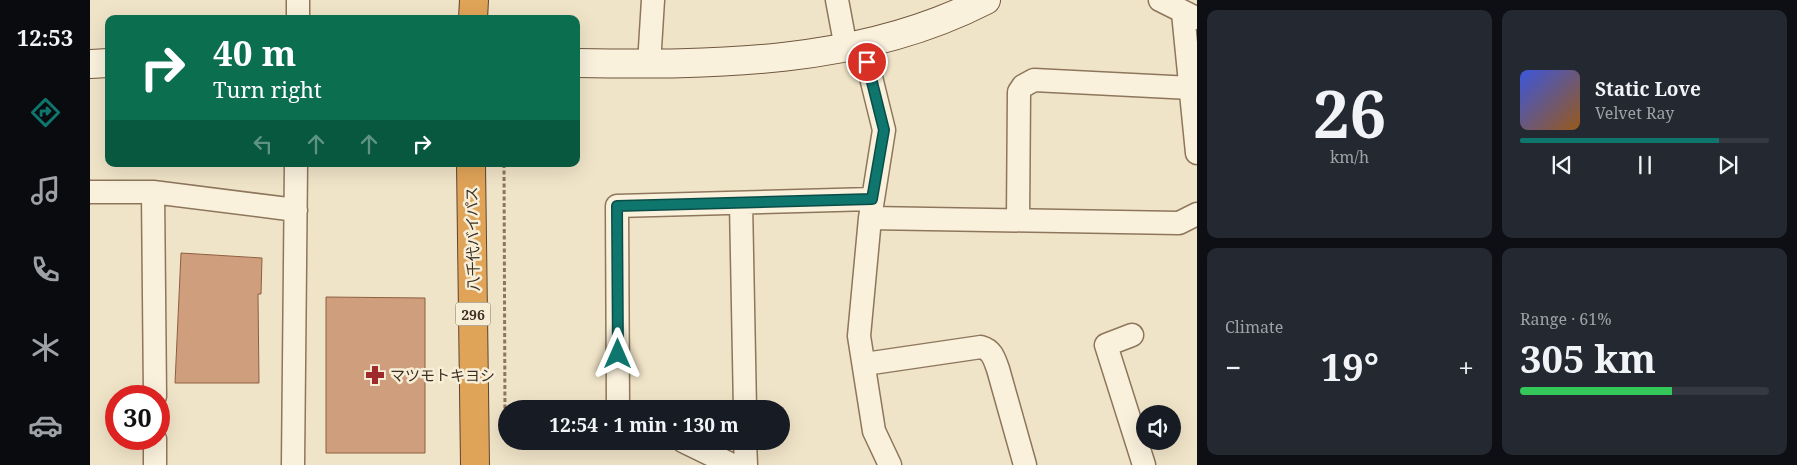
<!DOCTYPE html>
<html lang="en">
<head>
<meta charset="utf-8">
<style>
  :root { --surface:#171b24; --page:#242831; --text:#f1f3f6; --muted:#9ea1a6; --line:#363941; --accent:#0f766e }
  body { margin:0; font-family:"Noto Serif","Noto Sans JP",serif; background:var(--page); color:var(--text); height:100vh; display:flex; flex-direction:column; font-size:19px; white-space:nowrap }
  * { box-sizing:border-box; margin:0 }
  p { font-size:16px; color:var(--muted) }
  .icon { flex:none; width:28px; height:28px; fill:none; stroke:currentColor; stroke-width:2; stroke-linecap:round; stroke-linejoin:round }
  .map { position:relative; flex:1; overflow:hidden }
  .panel { display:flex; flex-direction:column; gap:10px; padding:10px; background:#0d0f14; width:600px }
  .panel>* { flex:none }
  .top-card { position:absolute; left:15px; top:15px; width:475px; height:152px; border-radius:10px; box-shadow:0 5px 20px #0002; background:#0b6e4f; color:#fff; overflow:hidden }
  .fabs { position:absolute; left:1046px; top:405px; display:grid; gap:10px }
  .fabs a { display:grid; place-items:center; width:45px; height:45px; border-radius:50%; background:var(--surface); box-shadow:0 5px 20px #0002; font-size:25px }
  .speed { position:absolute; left:15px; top:385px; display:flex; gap:10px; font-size:25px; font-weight:700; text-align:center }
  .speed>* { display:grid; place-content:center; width:65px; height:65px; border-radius:50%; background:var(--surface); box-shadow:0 5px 20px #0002; line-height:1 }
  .speed .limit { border:8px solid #d22; background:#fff; color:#111 }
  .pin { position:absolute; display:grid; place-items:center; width:42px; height:42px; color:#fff; margin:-21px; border:2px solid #fff; border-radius:50%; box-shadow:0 1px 5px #0007 }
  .me { position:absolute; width:55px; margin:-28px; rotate:0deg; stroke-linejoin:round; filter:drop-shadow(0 0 4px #0008) }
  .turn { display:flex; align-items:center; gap:18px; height:105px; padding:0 25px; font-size:22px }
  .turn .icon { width:65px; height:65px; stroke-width:2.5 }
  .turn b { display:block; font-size:35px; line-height:42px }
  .lanes { display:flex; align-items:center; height:48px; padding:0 25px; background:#0003; justify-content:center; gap:25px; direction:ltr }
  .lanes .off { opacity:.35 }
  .big { font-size:38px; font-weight:700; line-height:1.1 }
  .panel .tile { flex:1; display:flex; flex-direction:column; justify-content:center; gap:8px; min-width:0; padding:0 18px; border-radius:10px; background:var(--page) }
  .panel .dial { align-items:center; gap:0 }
  .dial b { font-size:65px; line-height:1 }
  .song { display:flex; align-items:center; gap:15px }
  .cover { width:60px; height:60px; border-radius:8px; background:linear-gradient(135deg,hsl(230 70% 55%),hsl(30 70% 35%)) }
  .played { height:5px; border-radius:2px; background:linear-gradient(90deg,var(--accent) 80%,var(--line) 80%) }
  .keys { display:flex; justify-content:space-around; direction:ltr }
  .heat { display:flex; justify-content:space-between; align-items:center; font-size:28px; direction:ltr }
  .charge { height:8px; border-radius:4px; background:linear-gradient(90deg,#34c759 61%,var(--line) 0) }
  .panel .tiles { flex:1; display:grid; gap:10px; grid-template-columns:repeat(2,1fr) }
  .trip { position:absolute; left:408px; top:400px; width:292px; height:50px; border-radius:25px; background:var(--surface); box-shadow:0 5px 20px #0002; font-weight:700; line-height:50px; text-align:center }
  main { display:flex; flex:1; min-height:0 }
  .dock { display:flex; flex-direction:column; width:90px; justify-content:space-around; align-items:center; background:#090b0e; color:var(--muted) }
  .dock .icon { width:35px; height:35px }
  .dock .current { color:var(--accent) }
  .dock b { font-size:22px; color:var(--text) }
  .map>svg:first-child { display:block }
  .building { fill:#cf9f7d; stroke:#8d5f41 }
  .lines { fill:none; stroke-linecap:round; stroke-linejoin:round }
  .street-casing { stroke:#8d765c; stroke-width:25 }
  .secondary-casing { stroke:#6f573f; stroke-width:30 }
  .highway-casing { stroke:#5b4430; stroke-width:30 }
  .path { stroke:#8d765c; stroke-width:3; stroke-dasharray:4 2.5; stroke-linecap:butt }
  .street { stroke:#faf1dc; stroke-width:22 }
  .secondary { stroke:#faf1dc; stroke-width:28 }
  .highway { stroke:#e0a458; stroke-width:28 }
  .route-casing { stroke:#0a4d48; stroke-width:12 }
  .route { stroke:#0f766e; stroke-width:9 }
  .labels { text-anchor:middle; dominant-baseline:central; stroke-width:5; stroke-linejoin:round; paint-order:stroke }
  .shield { fill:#f7eed8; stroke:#756857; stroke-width:1 }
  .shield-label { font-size:14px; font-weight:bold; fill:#3d2e20 }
  .street-label { font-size:15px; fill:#3d2e20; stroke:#f7eed8 }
  .poi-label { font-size:15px; fill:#3d2e20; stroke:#f7eed8; text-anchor:start }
</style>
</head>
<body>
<main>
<nav class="dock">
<b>12:53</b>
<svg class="icon current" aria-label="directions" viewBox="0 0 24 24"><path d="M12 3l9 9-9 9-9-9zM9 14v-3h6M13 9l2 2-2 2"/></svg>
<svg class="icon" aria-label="music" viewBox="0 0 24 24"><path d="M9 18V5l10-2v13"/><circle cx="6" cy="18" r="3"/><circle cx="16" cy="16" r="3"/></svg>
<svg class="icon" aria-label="phone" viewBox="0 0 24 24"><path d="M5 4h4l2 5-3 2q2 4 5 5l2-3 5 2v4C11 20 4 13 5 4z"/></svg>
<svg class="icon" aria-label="climate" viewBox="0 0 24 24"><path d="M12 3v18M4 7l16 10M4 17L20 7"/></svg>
<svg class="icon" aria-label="car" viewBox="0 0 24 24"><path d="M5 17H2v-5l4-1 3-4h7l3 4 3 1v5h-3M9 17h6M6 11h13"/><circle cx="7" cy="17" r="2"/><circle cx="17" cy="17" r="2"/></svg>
</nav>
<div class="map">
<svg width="1107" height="465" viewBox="0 0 1107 465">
  <rect width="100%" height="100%" fill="#f0e4c8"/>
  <path class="building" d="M91 253 172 258 171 294H168L169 383H85Z
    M236 297 335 298V453H236Z"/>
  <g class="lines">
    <g class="street-casing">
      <path id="street" d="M747 0 756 48
        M1070 0 1106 18
        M1093 13 1107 153
        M208 19V0
        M773 45 794 130 780 218 769 336 784 431 800 465
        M559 64 563 0
        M0 192H63L206 210
        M63 192 65 396
        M651 203 655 409
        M780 218 1089 223 1107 214
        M928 220 929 92 933 86 944 80 1101 88
        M1042 335 1016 345 1054 465
        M775 364 891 347C902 350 904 358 908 369L935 465
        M528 409 527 206 782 199
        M65 439V465
        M593 441 642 465
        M655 441 656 465
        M203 465 206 164"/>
    </g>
    <g class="secondary-casing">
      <path id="secondary" d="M486 63C624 65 770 65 896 0
        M0 64 19 63"/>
    </g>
    <g class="highway-casing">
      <path id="highway" d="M383 19 384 0
        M381 164 385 465"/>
    </g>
    <path class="path" d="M414 164 415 422"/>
    <use href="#street" class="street"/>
    <use href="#secondary" class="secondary"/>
    <use href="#highway" class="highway"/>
  </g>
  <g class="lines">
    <g class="route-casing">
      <path id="route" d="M528 354 527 206 782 199 794 130 777 62"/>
    </g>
    <use href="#route" class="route"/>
  </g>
  <defs>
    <g id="pharmacy-bare" transform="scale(1.5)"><path d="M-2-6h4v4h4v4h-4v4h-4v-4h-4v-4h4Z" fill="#9e2a2b" stroke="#f7eed8" stroke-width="2.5" paint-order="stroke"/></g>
  </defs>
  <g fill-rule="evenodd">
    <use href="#pharmacy-bare" x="285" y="375"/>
  </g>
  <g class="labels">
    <rect class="shield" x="365.5" y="302.5" width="35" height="23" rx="4"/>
    <g class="shield-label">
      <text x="383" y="314">296</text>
    </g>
    <g class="street-label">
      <text transform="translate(382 239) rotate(-91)">八千代バイパス</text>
    </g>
    <g class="poi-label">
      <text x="300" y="375">マツモトキヨシ</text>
    </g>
  </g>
</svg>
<div class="fabs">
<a><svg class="icon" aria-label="sound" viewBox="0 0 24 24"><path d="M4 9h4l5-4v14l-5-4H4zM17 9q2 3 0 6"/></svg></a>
</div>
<div class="speed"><div class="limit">30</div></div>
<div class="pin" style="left:777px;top:62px;background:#d93025"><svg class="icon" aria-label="arrive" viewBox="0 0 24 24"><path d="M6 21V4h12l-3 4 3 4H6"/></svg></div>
<svg class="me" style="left:528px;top:354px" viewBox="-20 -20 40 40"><path d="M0-17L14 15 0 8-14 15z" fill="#0f766e" stroke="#fff" stroke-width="4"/></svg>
<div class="trip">12:54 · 1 min · 130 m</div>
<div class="top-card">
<div class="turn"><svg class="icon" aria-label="right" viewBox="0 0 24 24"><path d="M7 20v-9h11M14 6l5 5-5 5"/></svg><div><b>40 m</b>Turn right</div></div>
<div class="lanes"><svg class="icon off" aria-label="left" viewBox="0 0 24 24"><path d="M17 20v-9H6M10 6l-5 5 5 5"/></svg><svg class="icon off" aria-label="ahead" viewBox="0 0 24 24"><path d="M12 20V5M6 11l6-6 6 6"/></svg><svg class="icon off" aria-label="ahead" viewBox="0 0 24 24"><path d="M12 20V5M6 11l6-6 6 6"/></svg><svg class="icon" aria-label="right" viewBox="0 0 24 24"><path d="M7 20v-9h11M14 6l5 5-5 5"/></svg></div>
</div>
</div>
<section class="panel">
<div class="tiles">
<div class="tile dial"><b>26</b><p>km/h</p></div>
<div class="tile">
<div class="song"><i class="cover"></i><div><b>Static Love</b><p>Velvet Ray</p></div></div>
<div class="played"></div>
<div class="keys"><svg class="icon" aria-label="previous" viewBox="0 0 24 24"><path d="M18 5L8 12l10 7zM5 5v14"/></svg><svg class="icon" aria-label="pause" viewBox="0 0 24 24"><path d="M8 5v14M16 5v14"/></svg><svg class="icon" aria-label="next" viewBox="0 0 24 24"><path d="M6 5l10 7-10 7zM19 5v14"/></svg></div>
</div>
<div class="tile"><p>Climate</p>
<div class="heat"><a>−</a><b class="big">19°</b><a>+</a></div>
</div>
<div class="tile"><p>Range · 61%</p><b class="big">305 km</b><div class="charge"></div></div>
</div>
</section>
</main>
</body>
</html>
